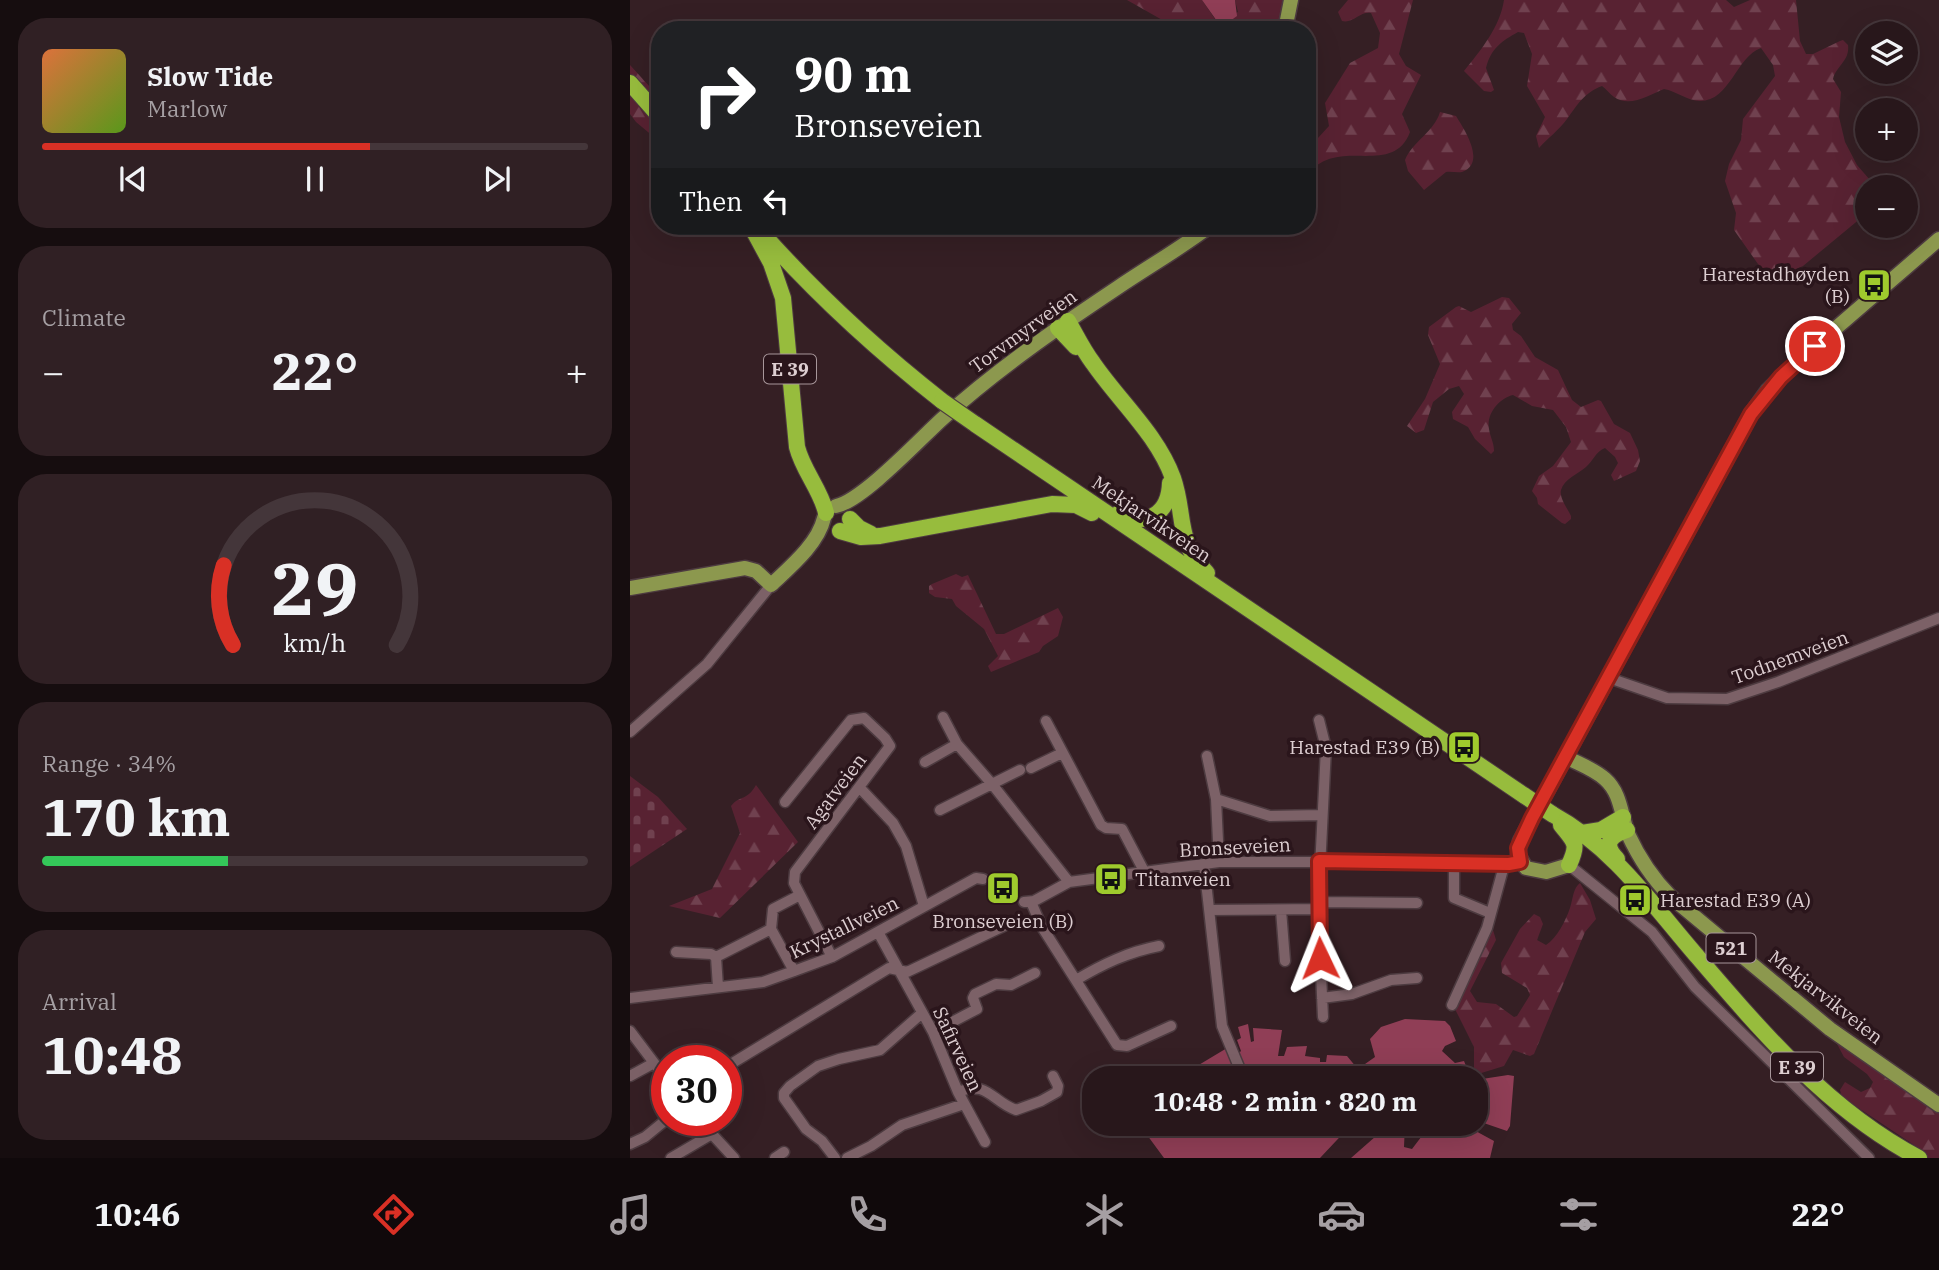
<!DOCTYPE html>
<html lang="en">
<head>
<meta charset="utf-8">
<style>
  :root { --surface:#28171b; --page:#302024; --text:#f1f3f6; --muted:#a59fa3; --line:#44363a; --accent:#d93025 }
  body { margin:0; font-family:"IBM Plex Serif",serif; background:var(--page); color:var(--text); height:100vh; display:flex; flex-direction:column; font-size:26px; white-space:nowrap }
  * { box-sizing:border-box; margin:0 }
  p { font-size:23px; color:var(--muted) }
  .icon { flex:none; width:38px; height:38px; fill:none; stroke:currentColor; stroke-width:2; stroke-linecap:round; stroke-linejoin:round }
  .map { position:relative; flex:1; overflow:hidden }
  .panel { display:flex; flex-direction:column; gap:18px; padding:18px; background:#160d0f; width:630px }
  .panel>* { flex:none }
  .top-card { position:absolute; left:21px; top:21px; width:665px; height:214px; border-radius:28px; box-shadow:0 7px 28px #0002,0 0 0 2px var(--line); background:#202124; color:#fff; overflow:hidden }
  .controls { position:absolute; left:1225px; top:21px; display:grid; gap:14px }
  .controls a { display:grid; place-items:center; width:63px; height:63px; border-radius:50%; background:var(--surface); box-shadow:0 7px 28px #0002,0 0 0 2px var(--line); font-size:35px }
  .speed { position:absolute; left:21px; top:1045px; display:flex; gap:14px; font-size:35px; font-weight:700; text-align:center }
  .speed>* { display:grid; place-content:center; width:91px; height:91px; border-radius:50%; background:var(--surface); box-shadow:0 7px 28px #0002,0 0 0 2px var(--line); line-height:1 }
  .speed .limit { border:10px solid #d22; background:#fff; color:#111 }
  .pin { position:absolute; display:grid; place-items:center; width:60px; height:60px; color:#fff; margin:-30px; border:4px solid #fff; border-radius:50%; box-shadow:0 2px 7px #0007 }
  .me { position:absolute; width:77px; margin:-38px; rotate:358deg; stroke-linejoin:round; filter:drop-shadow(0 0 5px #0008) }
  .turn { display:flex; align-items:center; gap:24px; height:147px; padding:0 28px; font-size:32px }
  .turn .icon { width:91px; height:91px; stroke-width:2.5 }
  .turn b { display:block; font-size:49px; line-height:60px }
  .then { display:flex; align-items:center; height:66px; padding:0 28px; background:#0003; gap:14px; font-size:26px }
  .big { font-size:52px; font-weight:800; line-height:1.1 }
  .panel .widget { flex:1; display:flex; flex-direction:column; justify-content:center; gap:10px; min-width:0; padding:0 24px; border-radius:28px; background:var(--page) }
  .panel .dial { align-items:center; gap:0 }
  .dial svg { height:182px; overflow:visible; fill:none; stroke:var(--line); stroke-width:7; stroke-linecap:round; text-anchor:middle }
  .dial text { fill:var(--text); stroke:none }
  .song { display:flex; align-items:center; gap:21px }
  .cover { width:84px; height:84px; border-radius:10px; background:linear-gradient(135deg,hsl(20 70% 55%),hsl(90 70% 35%)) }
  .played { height:7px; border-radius:4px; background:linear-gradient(90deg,var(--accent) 60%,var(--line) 60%) }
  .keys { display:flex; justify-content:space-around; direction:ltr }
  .heat { display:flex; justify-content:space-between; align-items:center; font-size:38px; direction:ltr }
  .charge { height:10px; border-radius:5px; background:linear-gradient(90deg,#34c759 34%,var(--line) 0) }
  .trip { position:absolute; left:452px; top:1066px; width:406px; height:70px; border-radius:28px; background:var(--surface); box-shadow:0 7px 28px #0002,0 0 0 2px var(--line); font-weight:800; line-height:70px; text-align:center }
  .tabs { display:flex; height:112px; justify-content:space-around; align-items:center; background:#10090b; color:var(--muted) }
  .tabs .icon { width:49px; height:49px }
  .tabs .active { color:var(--accent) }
  .tabs b { font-size:32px; color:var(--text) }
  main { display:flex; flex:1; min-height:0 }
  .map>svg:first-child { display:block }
  .forest { fill:url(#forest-firs) }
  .cemetery { fill:url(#cemetery-stones) }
  .water { fill:#903e56 }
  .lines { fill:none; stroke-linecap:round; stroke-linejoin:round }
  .minor-casing { stroke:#4d3b40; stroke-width:13 }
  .major-casing { stroke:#4d3b40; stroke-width:17 }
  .highway-casing { stroke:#4d3b40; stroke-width:18 }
  .minor { stroke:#7c6167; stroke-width:10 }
  .major { stroke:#8c984e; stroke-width:14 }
  .highway { stroke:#97bc3d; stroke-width:16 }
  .highway-bridge-casing { stroke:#4d3b40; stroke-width:18; stroke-linecap:butt }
  .highway-bridge { stroke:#97bc3d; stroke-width:16 }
  .route-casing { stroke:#8d1f18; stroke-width:18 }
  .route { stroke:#d93025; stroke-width:12 }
  .labels { text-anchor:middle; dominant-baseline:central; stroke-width:7; stroke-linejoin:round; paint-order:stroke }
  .shield { fill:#2a151b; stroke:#a7969a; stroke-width:2 }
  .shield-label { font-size:18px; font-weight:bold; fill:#ddced1 }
  .poi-label { font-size:19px; fill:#ddced1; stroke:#2a151b; text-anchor:end }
  .street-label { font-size:19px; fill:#ddced1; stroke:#2a151b }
</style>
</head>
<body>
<main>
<section class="panel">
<div class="widget">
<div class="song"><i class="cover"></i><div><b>Slow Tide</b><p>Marlow</p></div></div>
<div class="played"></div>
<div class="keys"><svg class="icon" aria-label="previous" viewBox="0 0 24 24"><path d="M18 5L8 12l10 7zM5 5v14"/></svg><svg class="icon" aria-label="pause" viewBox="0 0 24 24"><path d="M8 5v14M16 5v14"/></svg><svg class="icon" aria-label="next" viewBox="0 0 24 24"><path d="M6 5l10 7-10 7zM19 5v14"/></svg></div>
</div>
<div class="widget"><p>Climate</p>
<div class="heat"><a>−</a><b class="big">22°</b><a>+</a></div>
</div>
<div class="widget dial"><svg viewBox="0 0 100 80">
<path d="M14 69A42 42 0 1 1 86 69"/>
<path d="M14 69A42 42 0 0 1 10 34" stroke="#d93025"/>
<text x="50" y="56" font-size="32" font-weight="700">29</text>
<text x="50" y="72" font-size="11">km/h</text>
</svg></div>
<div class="widget"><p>Range · 34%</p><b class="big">170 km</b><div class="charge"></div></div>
<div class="widget"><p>Arrival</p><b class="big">10:48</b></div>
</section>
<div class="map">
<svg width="1309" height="1158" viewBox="0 0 1309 1158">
  <defs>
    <pattern id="forest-firs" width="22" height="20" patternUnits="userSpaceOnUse" patternTransform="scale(1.75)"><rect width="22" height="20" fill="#582232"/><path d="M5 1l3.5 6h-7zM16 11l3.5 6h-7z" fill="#70414f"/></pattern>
    <pattern id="cemetery-stones" width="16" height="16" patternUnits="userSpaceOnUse" patternTransform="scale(1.75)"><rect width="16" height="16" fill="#582232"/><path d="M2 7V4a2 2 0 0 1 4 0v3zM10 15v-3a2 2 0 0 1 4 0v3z" fill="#70414f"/></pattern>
  </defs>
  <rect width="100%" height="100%" fill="#351f24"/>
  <path class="forest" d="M497 0H572L587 22 608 12 605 0H660L654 30H550Z
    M718 0H783L769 54 776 66 791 75 772 114 780 132C762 179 706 134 677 176V150L699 126 695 103 720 63 748 48 750 33 741 13C730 11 723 24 712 21L708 12Z
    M874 0H1096L1104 7 1120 0H1166L1170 41 1176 54H1183L1210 41 1213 40 1218 45C1220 61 1206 66 1203 79L1211 92 1209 117 1215 142 1227 165 1246 187H1237V213L1173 266 1164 270 1154 269 1137 272 1128 264 1104 230 1106 213 1095 181 1099 164 1111 140 1113 119 1145 76 1143 65 1131 48C1106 57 1100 101 1070 101 1058 101 1046 91 1034 89 1019 95 1000 108 984 97 980 94 976 89 972 86 954 93 948 104 937 119 929 130 918 138 909 148L906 136 915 117 897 86 902 54 894 33 888 32C872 41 861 48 856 68L864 90 861 92 854 91 834 71C851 50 870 27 874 0Z
    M0 65 30 98V142L6 122 0 114Z
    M810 112 826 116C834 129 857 163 832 172 827 173 821 171 816 172L794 190 778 171 775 160C783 141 804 132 810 112Z
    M872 297 879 298 891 313 882 324 883 330 891 336 905 357 928 370 942 400 951 407 968 400 971 401 984 424 1000 433 1008 450 1010 461 1006 471 984 481 981 475 988 463 985 457 975 448C966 451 963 461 956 467 948 474 934 479 931 490 929 498 938 509 941 516V519L935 524 932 523 908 504 907 498 902 491 909 476 923 466 941 442 936 427 923 410 902 406 883 395C870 398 856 413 859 429 860 437 864 442 864 451L861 454 845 439 838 427 823 419 822 412 834 394 829 386 819 389 803 402 794 430 786 433 777 426 795 399 810 364 798 335 799 327 826 307 829 306 841 312Z
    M326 574 332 577 338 575 366 634H374L428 608 433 617 428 636 413 646 409 652 361 672 358 666 368 656 354 629 326 606 322 599 305 597 299 593V586L302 584Z
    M126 785 168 842 90 918 39 906 82 889 110 833 101 806C110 795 117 801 126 785Z
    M950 883 960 900 966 919 955 932 904 1054 900 1056 883 1050 874 1066 848 1074 844 1068V1047L824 1007 859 929 863 930 866 940 840 991 847 1002 866 1004 884 1017 887 1016 900 995 897 988 872 973 871 963 890 929 904 914 910 917 913 924 907 940 916 945C927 938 936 920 940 908 943 899 943 888 950 883Z
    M1206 1042 1309 1100V1158H1295L1287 1147 1212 1097 1210 1090 1215 1082 1231 1092 1240 1088 1243 1082 1237 1074 1214 1057Z"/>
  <path class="cemetery" d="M0 776 28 797 57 829 0 867Z"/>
  <path class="water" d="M572 0H605L607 16 596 24H589Z
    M775 1019 815 1021 820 1026 826 1041 815 1046 812 1051 825 1063 834 1061 838 1071 836 1078H738L735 1064 745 1057 740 1039 751 1027Z
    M618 1024 621 1042 624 1041 623 1028 652 1030 648 1056H654L657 1047 677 1046 675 1056 690 1058V1062H696L697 1055 717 1056 727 1068 728 1078H570L567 1066 597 1048 610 1067 609 1053 611 1051 607 1040 611 1038 608 1027Z
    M878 1075 884 1076 880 1126 877 1131 845 1120V1086L852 1079Z
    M509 1124H722L690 1158H534Z
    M753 1124H775L774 1147 782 1149 801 1124H842V1129L864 1141 860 1158H721L754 1129Z"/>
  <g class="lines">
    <g class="minor-casing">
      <path id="minor" d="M979 678 1037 698 1097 699 1148 682 1309 618
        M313 717 327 744 362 784 439 882
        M689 720 696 748 688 909 693 1017
        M416 721 471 825 476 828 492 829 514 871
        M0 732 77 664 141 585
        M577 756 586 799 589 862
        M295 762 327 744
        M401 768 432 753
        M230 788 263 823 276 846 294 906
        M586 799 640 816 691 815
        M155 802 221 720 234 718 255 738 260 746 165 872 164 883 202 957
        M310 810 390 770
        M824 862V898L860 913
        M574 864 592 1026 609 1067
        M939 865 1022 932 1065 987 1239 1158
        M394 902 404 901 439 882 589 862H734L879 865 890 862
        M401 902 412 927 487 1045 497 1046 541 1026
        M690 902 787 903
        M580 910 688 909
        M651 910 655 961
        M141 929 143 909 170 895
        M248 932 303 1032 328 1092 355 1142
        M46 952 81 954 86 957 88 987
        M86 957 141 929 164 971
        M446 980C473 964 498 952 529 946
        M0 998 133 982 164 971 202 957 346 878 353 879
        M692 998 722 994 761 980 787 978
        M822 1005 857 928 872 873
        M0 1031 37 1080
        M303 1032 347 1009 343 998 345 994 366 984 381 985 405 973
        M96 1067 259 968 277 972 374 926
        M0 1076 24 1063
        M328 1092C358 1080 361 1101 386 1110L411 1101 427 1092 428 1086 423 1076
        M69 1120 104 1158
        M0 1144 15 1137 37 1119
        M41 1158 82 1134
        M145 1158 154 1152
        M205 1158 192 1141 176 1129 154 1098V1093L160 1086 188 1066 209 1059 250 1050 292 1013
        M217 1158 241 1146 272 1125 334 1104"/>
    </g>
    <g class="major-casing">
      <path id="major" d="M655 30 661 0
        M206 506C232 501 290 439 312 419 366 370 427 328 487 288 518 267 551 248 580 226
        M0 588 115 568 126 571 141 585C160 567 188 544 194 518
        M936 757C949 764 964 769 975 779 991 793 991 815 998 834 1009 858 1022 878 1041 897L1200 1029 1309 1105
        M939 865 916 872 896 868 888 855 890 841 1121 414 1138 390 1169 360 1309 239"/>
    </g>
    <g class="highway-casing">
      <path id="highway" d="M0 83 30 117
        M121 226 141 263 153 298 167 447C173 471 191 490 196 513
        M132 233C187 295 247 350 312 401
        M438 321C446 335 453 350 463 363 489 401 527 434 543 478 556 516 545 540 577 573
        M428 328 446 347
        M345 424 895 796
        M489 513C516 528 539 514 540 483
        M220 519 229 528 241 534
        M210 531 231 537 250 536 422 504 446 505 462 513
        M922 814C983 847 1022 904 1066 955 1131 1031 1199 1111 1289 1158
        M931 825C945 843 949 843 939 865
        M952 833 971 830 993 817
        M987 859C973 844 979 836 997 830"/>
    </g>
    <use href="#minor" class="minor"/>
    <use href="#major" class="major"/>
    <use href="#highway" class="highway"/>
    <g class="highway-bridge-casing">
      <path id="highway-bridge" d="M312 401 345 424
        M895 796 922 814"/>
    </g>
    <use href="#highway-bridge" class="highway-bridge"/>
  </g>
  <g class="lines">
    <g class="route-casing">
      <path id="route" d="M690 958 689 861 879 864 890 862 888 848 902 818 1121 414 1151 377 1185 346"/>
    </g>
    <use href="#route" class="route"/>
  </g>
  <defs>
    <g id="bus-square" transform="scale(1.75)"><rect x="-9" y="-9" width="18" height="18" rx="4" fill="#9fca2d" stroke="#2a151b"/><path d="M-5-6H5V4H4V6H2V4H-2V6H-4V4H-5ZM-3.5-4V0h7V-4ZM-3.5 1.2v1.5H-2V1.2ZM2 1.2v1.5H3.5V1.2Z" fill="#111"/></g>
  </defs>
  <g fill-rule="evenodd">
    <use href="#bus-square" x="1244" y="285"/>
    <use href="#bus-square" x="834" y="747"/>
    <use href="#bus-square" x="481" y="879"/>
    <use href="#bus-square" x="373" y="888"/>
    <use href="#bus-square" x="1005" y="900"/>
  </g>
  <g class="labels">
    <g class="shield">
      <rect x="134" y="354.5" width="52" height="29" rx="5"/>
      <rect x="1076.5" y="933.5" width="49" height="29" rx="5"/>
      <rect x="1141" y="1052.5" width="52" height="29" rx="5"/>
    </g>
    <g class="shield-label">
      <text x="160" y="369">E 39</text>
      <text x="1101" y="948">521</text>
      <text x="1167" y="1067">E 39</text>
    </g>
    <g class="poi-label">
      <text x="1220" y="274">Harestadhøyden<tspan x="1220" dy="22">(B)</tspan></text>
      <text x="810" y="747">Harestad E39 (B)</text>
      <text x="505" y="879" text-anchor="start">Titanveien</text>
      <text x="1030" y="900" text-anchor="start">Harestad E39 (A)</text>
      <text x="373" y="921" text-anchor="middle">Bronseveien (B)</text>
    </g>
    <g class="street-label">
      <text transform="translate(393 331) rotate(-36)">Torvmyrveien</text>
      <text transform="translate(522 519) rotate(34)">Mekjarvikveien</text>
      <text transform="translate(1160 657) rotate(-20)">Todnemveien</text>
      <text transform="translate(205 791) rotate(-53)">Agatveien</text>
      <text transform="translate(605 847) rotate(-3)">Bronseveien</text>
      <text transform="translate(214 927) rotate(-26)">Krystallveien</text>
      <text transform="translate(1196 997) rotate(38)">Mekjarvikveien</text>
      <text transform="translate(328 1049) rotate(65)">Safirveien</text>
    </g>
  </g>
</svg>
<div class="controls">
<a><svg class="icon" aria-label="layers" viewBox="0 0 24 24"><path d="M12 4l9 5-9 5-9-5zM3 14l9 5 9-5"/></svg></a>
<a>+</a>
<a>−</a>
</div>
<div class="speed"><div class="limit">30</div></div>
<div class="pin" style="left:1185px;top:346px;background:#d93025"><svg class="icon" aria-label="arrive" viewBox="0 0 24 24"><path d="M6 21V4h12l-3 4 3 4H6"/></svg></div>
<svg class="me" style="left:690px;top:958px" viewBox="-20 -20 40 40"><path d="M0-17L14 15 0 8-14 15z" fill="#d93025" stroke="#fff" stroke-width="4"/></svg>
<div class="trip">10:48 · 2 min · 820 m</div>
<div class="top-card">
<div class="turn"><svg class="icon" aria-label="right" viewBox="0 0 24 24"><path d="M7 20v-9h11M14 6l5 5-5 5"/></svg><div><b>90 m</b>Bronseveien</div></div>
<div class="then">Then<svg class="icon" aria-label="left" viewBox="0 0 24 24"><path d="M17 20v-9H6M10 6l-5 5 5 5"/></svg></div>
</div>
</div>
</main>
<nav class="tabs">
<b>10:46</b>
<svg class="icon active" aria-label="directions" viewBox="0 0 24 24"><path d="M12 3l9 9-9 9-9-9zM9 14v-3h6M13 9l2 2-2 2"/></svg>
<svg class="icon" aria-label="music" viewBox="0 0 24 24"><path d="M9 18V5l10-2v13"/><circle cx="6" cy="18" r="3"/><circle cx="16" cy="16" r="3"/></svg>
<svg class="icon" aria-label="phone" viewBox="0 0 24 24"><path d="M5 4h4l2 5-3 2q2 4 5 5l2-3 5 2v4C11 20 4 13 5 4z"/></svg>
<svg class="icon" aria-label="climate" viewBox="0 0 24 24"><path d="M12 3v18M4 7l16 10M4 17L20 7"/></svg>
<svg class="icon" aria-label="car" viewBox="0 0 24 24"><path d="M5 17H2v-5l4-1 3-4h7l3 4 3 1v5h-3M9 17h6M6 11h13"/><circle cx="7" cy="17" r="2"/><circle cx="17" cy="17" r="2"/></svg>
<svg class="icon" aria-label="filters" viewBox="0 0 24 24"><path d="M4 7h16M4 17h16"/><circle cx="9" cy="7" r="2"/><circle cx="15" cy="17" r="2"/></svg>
<b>22°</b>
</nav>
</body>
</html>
